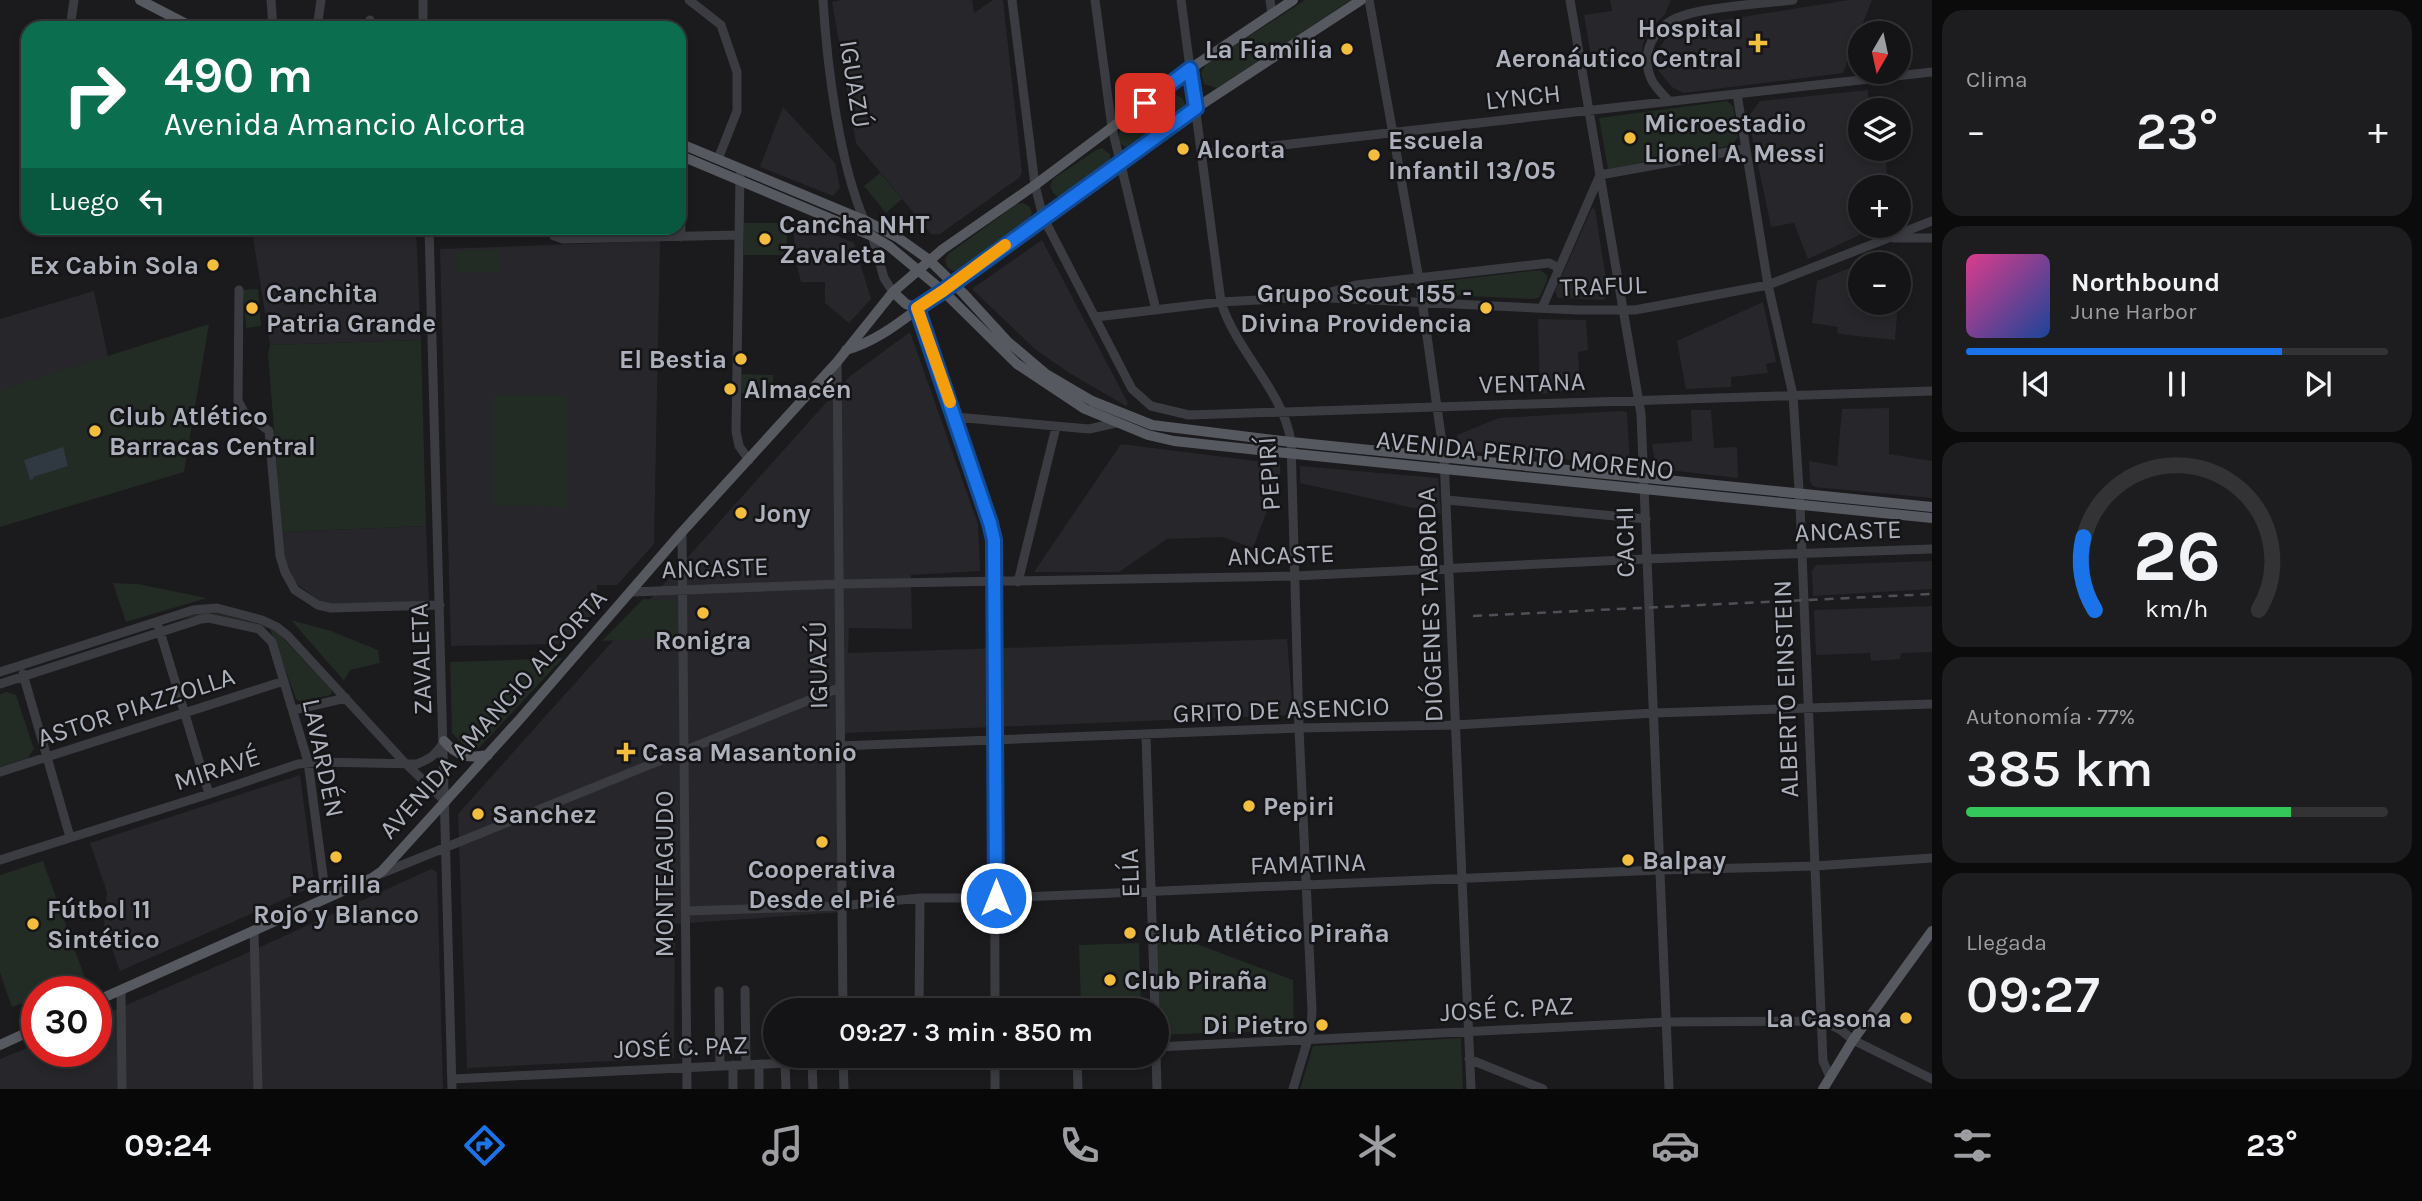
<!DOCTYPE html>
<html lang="es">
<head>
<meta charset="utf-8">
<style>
  :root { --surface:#141416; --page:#1d1d1f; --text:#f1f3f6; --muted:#9d9ea1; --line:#333335; --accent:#1a73e8 }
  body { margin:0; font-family:Karla,sans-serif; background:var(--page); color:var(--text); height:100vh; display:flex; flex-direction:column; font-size:26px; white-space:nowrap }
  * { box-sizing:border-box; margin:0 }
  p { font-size:23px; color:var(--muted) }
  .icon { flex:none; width:38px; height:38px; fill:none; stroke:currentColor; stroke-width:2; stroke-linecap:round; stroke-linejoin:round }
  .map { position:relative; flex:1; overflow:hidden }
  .panel { display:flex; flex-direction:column; gap:10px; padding:10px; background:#0b0b0c; width:490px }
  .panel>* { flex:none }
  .guide { position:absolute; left:21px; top:21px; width:665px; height:214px; border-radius:21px; box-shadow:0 4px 10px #0003,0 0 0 2px var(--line); background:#0b6e4f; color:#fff; overflow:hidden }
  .needle { width:46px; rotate:189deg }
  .fabs { position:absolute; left:1848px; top:21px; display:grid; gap:14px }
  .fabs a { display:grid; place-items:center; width:63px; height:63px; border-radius:50%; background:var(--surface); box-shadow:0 4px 10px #0003,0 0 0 2px var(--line); font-size:35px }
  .speed { position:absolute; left:21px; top:976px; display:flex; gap:14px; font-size:35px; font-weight:700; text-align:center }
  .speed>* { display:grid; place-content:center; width:91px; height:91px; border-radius:50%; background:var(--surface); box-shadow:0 4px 10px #0003,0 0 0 2px var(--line); line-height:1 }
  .speed .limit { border:10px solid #d22; background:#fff; color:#111 }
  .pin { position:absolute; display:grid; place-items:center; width:60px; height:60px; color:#fff; margin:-30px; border-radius:14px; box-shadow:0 4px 10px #0006 }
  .me { position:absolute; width:77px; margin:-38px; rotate:0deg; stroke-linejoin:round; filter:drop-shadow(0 0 5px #0008) }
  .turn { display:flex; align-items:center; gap:24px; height:147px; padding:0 28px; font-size:32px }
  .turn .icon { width:91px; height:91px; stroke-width:2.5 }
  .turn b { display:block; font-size:49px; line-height:60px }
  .then { display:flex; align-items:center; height:66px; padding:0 28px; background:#0003; gap:14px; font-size:26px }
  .big { font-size:52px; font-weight:600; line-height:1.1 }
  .panel .widget { flex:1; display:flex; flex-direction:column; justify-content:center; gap:10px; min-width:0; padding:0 24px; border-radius:21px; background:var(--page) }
  .panel .dial { align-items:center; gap:0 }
  .dial svg { height:182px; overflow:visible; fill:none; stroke:var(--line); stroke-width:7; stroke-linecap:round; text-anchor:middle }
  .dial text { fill:var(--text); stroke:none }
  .song { display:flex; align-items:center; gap:21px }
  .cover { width:84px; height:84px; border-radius:10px; background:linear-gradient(135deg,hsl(330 70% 55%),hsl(220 70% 35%)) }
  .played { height:7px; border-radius:4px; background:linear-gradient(90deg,var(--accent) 75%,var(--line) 75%) }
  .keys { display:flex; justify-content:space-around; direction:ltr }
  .heat { display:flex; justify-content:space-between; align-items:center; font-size:38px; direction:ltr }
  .charge { height:10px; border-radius:5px; background:linear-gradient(90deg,#34c759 77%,var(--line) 0) }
  .trip { position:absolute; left:763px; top:998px; width:406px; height:70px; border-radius:35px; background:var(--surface); box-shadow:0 4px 10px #0003,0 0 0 2px var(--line); font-weight:600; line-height:70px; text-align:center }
  .menu { display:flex; height:112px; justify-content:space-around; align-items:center; background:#080809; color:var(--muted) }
  .menu .icon { width:49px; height:49px }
  .menu .selected { color:var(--accent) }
  .menu b { font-size:32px; color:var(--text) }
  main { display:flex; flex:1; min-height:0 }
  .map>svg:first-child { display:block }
  .built { fill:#27262a }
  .green { fill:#222b24 }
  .water { fill:#303941 }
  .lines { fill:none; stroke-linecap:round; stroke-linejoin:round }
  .minor { stroke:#3b3c42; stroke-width:9 }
  .major { stroke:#575961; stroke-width:10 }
  .rail { stroke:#4e5057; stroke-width:2.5; stroke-dasharray:9 7; stroke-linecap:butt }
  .route-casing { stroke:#114b97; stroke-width:18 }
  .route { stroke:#1a73e8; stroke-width:12 }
  .slow { stroke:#f59e0b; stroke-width:12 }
  .poi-dot { fill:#f3be3d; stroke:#151518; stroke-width:2.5 }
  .labels { text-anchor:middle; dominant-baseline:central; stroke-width:5; stroke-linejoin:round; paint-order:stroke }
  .poi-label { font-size:26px; font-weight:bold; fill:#adb1bc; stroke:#151518; text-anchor:start }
  .street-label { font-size:26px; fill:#adb1bc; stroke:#151518 }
</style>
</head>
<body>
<main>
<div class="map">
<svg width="1932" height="1089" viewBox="0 0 1932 1089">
  <rect width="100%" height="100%" fill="#1b1a1d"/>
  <path class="built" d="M841 0H972L974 13 993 0H1003L1022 172 1020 177 940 234H931L856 143 832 2Z
    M1610 0H1671L1665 14 1650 30 1643 43 1641 60 1593 68 1584 15 1612 11Z
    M1849 0H1872L1843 73 1683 93 1672 87 1658 70 1657 59 1659 48 1671 32 1679 27Z
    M1868 90 1869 110H1860V149H1872V152L1886 150 1887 184 1881 187H1860V197L1855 200 1860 213V226H1866L1868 231 1808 259 1794 223 1771 227 1748 117 1760 101Z
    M783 107 835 163 840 188 833 196 760 167Z
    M1592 208 1595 209 1608 292 1604 300 1557 298 1555 291Z
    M793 217 854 243 871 299 849 323 825 303V282H801L795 258Z
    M256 228H416L421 340 270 345 253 237Z
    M1042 240 1128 403 1126 406 1071 374 1036 350 972 289Z
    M660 241 654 544 617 585H597V601H604L567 644 451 646 440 249Z
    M1860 264V303H1898L1895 340 1847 335 1837 333 1838 327 1812 323 1817 281Z
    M94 291 108 357 0 391V319Z
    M1763 302 1776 362 1766 364 1768 373 1731 377V387L1686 389 1677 341Z
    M1538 319 1586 320 1588 350 1578 352 1580 382 1558 393 1540 394Z
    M910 332 978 524 980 571 911 575 912 629 849 628 848 653 1287 639 1293 715 845 733 843 912 675 924 674 1058 467 1068 458 814 849 377Z
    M1889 408V454L1932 461V498L1814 487 1810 482 1809 461 1837 466 1842 409Z
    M1691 410H1711L1714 448 1737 447 1738 478 1659 469 1655 464 1652 444 1692 441Z
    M1619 411 1627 412 1630 465 1457 450V435L1499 418Z
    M1121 444 1280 464V476L1253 548 1223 537 1167 539 1119 572H1034Z
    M1300 466 1438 478 1441 514 1300 483Z
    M426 526 429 602 325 605 293 581 283 559 282 532Z
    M1932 561V589L1813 596 1812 571 1816 565Z
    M1932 606V652L1901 653 1900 659 1871 661 1870 653 1816 655 1814 610Z
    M300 775 314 882 308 889 120 971 104 925 107 892 90 843Z
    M431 869 437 872 443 1089H0V1059L37 1044V1052H96V1018L238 957Z"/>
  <path class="green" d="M1305 0H1351L1217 88 1204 84 1201 73 1206 64Z
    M1176 95 1182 98 1185 104 1182 114 1133 147C1122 149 1115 141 1120 131L1169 97Z
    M1727 101 1733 106 1738 137 1733 145 1608 169 1599 118Z
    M1102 148 1110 154V164L1065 196 1058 197 1053 193 1050 186 1053 179 1096 150Z
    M880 173 902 199 886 213 864 186Z
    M1023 203 1029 206 1032 212 1029 221 960 270 953 271 947 267 945 260 948 254 1017 204Z
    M744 223H787V255H744Z
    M500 249 501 272 457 273 456 251Z
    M1540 270 1547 275V280L1540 297 1534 299 1444 295 1438 288 1440 282 1444 281Z
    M258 289 261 326 246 328 243 290Z
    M209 324 184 472 0 527V390Z
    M421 340 426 526 282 532 268 353 270 345Z
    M739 374 773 375V394L739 393Z
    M493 395H567V507L493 506Z
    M113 583 138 584 207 598 126 622Z
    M643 599 674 601 678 606V637L602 641Z
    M211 611 268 627 278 633 330 688 332 691 331 695 300 701 296 699 270 629 211 613 172 621 198 613Z
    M291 620 331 631 378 650 380 663 350 670 344 681Z
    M563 658 479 748 466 747 452 733 450 662Z
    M7 692 16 695 34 749 28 758 0 767V694Z
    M43 861 86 981 54 992H37V998L12 1007 0 973V875Z
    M1157 929 1293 980 1294 1030 1157 1035Z
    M1139 943 1141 1010H1081L1079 945Z
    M1461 1038 1463 1089H1300L1313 1046Z"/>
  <path class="water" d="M63 447 68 466 33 477 34 479 30 480 24 460Z"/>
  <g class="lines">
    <path class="minor" d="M271 0 273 28
      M423 0V28
      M689 0 721 25 737 72V111L718 159
      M823 0C827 65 839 163 865 222
      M1012 0 1035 185 1043 217 1132 389 1151 406 1189 415 1932 391
      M1095 0 1112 128 1156 310
      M1181 0 1221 302C1236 351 1284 392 1291 442L1299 728 1312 1010 1311 1029 1293 1089
      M1270 0 1272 14
      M1369 0 1419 279 1444 457 1471 1089
      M1570 0 1641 414 1669 1089
      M70 28 74 0
      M317 28 321 0
      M366 28 370 20
      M1737 94 1768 285 1793 395 1800 505 1823 1061 1830 1077
      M1669 101C1655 87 1647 78 1647 59 1648 43 1656 31 1669 22 1691 7 1763 4 1793 0
      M680 151 681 237
      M1202 154 1932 72
      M740 175 736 431 739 446 749 460
      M1600 175 1744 149
      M429 228 452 1089
      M551 228 554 236 563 239 739 235
      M872 235 884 278 893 292
      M1894 238H1932
      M239 290 238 401 244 412 269 431 280 556 285 572 295 590 318 605 331 608 440 605
      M1320 295 1356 285 1549 263 1559 268
      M917 308 990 523 994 540 995 1010
      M1542 308 1600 175
      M1096 317 1221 302 1310 297 1578 310H1635L1768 285 1932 221
      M837 362 843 1010
      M955 417 1089 429 1116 423
      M1447 500 1646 519
      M682 532 687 1089
      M1018 582 1056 427
      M632 592 838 584 1294 576 1645 559 1932 549
      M159 628 209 794
      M0 672 193 610 217 608 262 620 277 627 288 636 405 763 446 802
      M23 674 70 837
      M0 684 201 619 209 618 259 629 272 642 308 762 326 898
      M294 710 346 698
      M1146 736 1155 1010
      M840 746 1299 728 1456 725 1654 713 1932 704
      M0 772 284 681
      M0 860 209 794 298 764 319 762 417 764C430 759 437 754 443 743
      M380 874 839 688
      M686 911 841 906 920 898H996L1660 870 1815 866 1932 858
      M254 930 258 1089
      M121 990 122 1089
      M745 990 746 1065
      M719 991 720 1066
      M919 1010 920 898
      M1157 1047 1665 1022 1823 1021 1841 1030 1853 1040 1932 1079
      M995 1055V1089
      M1077 1055 1078 1089
      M1156 1055 1157 1089
      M843 1057 844 1089
      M1469 1059 1543 1089
      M812 1063 813 1089
      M785 1064 786 1089
      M733 1065V1089
      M759 1065V1089
      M452 1079 953 1055"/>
    <path class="major" d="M140 0 194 28
      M679 143 864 220 897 237 928 259 963 293 1007 341 1046 374 1092 401 1152 425 1291 442 1932 507
      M679 155 872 236 889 246 943 291 1017 364 1085 409 1148 435 1174 441 1276 452 1932 518
      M893 292 906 304 917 308
      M846 350C883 340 911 312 943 291L1196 108 1361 0
      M444 741C457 756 469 759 488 755
      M96 1001 372 878 382 871 520 719 682 532 837 362 893 292 943 249 1035 185 1190 69 1293 0
      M0 1045 37 1028
      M1823 1089 1853 1040 1932 931"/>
    <path class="rail" d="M1473 616 1932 594"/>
  </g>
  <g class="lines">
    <g class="route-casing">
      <path id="route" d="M996 898 994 540 990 523 917 308 943 291 1196 108 1190 69 1145 103"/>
    </g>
    <use href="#route" class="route"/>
    <path class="slow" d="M950 402 917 308 943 291 1005 245"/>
  </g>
  <g class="poi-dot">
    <path d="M1754.5 32.5h7v7h7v7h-7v7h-7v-7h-7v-7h7z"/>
    <circle cx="1347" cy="49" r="7"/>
    <circle cx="1630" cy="138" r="7"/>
    <circle cx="1183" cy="149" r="7"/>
    <circle cx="1374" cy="155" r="7"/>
    <circle cx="765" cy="239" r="7"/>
    <circle cx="213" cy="265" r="7"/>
    <circle cx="252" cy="308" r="7"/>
    <circle cx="1486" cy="308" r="7"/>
    <circle cx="741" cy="359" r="7"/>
    <circle cx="730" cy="389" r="7"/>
    <circle cx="95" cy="431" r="7"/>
    <circle cx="741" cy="513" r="7"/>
    <circle cx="703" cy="613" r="7"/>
    <path d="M622.5 741.5h7v7h7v7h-7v7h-7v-7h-7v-7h7z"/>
    <circle cx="1249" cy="806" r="7"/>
    <circle cx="478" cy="814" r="7"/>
    <circle cx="822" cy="842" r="7"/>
    <circle cx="336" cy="857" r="7"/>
    <circle cx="1628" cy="860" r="7"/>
    <circle cx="33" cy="924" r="7"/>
    <circle cx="1130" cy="933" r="7"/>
    <circle cx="1110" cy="980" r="7"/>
    <circle cx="1906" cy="1018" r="7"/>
    <circle cx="1322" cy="1025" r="7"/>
  </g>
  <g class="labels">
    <g class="poi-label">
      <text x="1742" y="28" text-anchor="end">Hospital<tspan x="1742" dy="30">Aeronáutico Central</tspan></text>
      <text x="1333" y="49" text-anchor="end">La Familia</text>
      <text x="1644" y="123">Microestadio<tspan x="1644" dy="30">Lionel A. Messi</tspan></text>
      <text x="1388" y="140">Escuela<tspan x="1388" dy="30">Infantil 13/05</tspan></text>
      <text x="1197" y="149">Alcorta</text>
      <text x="779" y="224">Cancha NHT<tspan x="779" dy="30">Zavaleta</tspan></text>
      <text x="199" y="265" text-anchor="end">Ex Cabin Sola</text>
      <text x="266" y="293">Canchita<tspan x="266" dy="30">Patria Grande</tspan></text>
      <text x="1472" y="293" text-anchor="end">Grupo Scout 155 -<tspan x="1472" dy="30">Divina Providencia</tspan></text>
      <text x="727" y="359" text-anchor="end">El Bestia</text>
      <text x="744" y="389">Almacén</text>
      <text x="109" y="416">Club Atlético<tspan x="109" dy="30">Barracas Central</tspan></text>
      <text x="755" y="513">Jony</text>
      <text x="703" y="640" text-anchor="middle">Ronigra</text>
      <text x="642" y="752">Casa Masantonio</text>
      <text x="1263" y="806">Pepiri</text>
      <text x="492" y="814">Sanchez</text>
      <text x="1642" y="860">Balpay</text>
      <text x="822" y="869" text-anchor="middle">Cooperativa<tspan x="822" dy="30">Desde el Pié</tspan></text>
      <text x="336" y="884" text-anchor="middle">Parrilla<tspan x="336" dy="30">Rojo y Blanco</tspan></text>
      <text x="47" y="909">Fútbol 11<tspan x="47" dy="30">Sintético</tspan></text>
      <text x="1144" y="933">Club Atlético Piraña</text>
      <text x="1124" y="980">Club Piraña</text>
      <text x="1892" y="1018" text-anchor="end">La Casona</text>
      <text x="1308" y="1025" text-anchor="end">Di Pietro</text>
    </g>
    <g class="street-label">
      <text transform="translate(855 84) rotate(81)">IGUAZÚ</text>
      <text transform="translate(1523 97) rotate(-6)">LYNCH</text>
      <text transform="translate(1603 286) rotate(-2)">TRAFUL</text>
      <text transform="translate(1532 383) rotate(-2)">VENTANA</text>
      <text transform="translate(1525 455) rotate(6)">AVENIDA PERITO MORENO</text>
      <text transform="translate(1269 474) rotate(-94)">PEPIRÍ</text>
      <text transform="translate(1848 531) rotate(-2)">ANCASTE</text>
      <text transform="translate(1625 542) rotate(-91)">CACHI</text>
      <text transform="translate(1281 555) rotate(-2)">ANCASTE</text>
      <text transform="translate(715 568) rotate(-2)">ANCASTE</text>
      <text transform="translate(1430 605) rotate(-92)">DIÓGENES TABORDA</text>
      <text transform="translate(421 659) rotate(-92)">ZAVALETA</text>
      <text transform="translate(818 665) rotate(-91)">IGUAZÚ</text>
      <text transform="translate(1786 689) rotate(-92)">ALBERTO EINSTEIN</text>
      <text transform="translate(136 707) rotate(-18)">ASTOR PIAZZOLLA</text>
      <text transform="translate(1281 710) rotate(-2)">GRITO DE ASENCIO</text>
      <text transform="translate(493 714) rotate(-48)">AVENIDA AMANCIO ALCORTA</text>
      <text transform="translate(323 758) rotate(78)">LAVARDÉN</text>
      <text transform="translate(217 769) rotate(-18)">MIRAVÉ</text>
      <text transform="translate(1308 864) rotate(-2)">FAMATINA</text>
      <text transform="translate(1130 873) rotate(-92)">ELÍA</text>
      <text transform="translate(664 874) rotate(-90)">MONTEAGUDO</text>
      <text transform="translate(1507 1009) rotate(-3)">JOSÉ C. PAZ</text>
      <text transform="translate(681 1047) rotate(-2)">JOSÉ C. PAZ</text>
    </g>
  </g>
</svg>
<div class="fabs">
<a><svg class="needle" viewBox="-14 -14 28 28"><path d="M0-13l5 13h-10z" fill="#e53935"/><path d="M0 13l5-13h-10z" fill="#9d9ea1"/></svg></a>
<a><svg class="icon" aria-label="layers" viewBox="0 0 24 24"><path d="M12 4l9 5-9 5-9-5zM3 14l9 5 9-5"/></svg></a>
<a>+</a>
<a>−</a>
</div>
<div class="speed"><div class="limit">30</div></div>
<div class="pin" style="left:1145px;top:103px;background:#d93025"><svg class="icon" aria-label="arrive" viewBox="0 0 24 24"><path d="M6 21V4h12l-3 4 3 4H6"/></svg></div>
<svg class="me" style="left:996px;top:898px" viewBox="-20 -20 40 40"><circle r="17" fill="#1a73e8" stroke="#fff" stroke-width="3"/><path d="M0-11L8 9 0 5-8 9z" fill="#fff"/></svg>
<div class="trip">09:27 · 3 min · 850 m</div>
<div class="guide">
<div class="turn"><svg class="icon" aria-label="right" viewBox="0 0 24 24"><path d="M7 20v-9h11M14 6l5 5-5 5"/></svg><div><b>490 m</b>Avenida Amancio Alcorta</div></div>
<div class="then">Luego<svg class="icon" aria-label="left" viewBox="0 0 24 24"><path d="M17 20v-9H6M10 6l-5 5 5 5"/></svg></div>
</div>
</div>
<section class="panel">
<div class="widget"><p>Clima</p>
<div class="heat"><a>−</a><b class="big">23°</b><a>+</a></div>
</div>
<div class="widget">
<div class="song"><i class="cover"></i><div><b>Northbound</b><p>June Harbor</p></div></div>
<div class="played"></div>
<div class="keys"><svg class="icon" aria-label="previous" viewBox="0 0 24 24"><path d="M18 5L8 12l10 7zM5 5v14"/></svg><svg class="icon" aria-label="pause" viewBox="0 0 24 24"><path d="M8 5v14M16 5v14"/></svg><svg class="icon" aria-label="next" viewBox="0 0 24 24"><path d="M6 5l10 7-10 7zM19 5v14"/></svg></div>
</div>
<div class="widget dial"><svg viewBox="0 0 100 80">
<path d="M14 69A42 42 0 1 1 86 69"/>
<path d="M14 69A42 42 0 0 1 9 37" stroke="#1a73e8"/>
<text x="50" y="56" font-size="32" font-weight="700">26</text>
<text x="50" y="72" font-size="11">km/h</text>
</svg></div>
<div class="widget"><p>Autonomía · 77%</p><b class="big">385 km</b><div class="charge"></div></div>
<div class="widget"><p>Llegada</p><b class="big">09:27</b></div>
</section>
</main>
<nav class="menu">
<b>09:24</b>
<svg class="icon selected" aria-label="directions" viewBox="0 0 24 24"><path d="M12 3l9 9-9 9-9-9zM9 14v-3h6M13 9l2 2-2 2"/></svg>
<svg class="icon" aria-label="music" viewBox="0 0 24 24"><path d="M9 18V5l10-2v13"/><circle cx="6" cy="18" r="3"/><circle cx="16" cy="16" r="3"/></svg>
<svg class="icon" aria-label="phone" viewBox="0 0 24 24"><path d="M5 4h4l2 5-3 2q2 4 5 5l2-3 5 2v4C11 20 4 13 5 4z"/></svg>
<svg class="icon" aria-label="climate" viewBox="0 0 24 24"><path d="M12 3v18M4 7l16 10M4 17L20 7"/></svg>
<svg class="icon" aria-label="car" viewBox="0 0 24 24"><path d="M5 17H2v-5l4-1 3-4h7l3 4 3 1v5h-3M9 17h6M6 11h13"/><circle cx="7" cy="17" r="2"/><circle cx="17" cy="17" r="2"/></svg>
<svg class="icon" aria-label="filters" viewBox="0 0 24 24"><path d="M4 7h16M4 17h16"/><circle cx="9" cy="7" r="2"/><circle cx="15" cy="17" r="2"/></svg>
<b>23°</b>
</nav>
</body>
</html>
